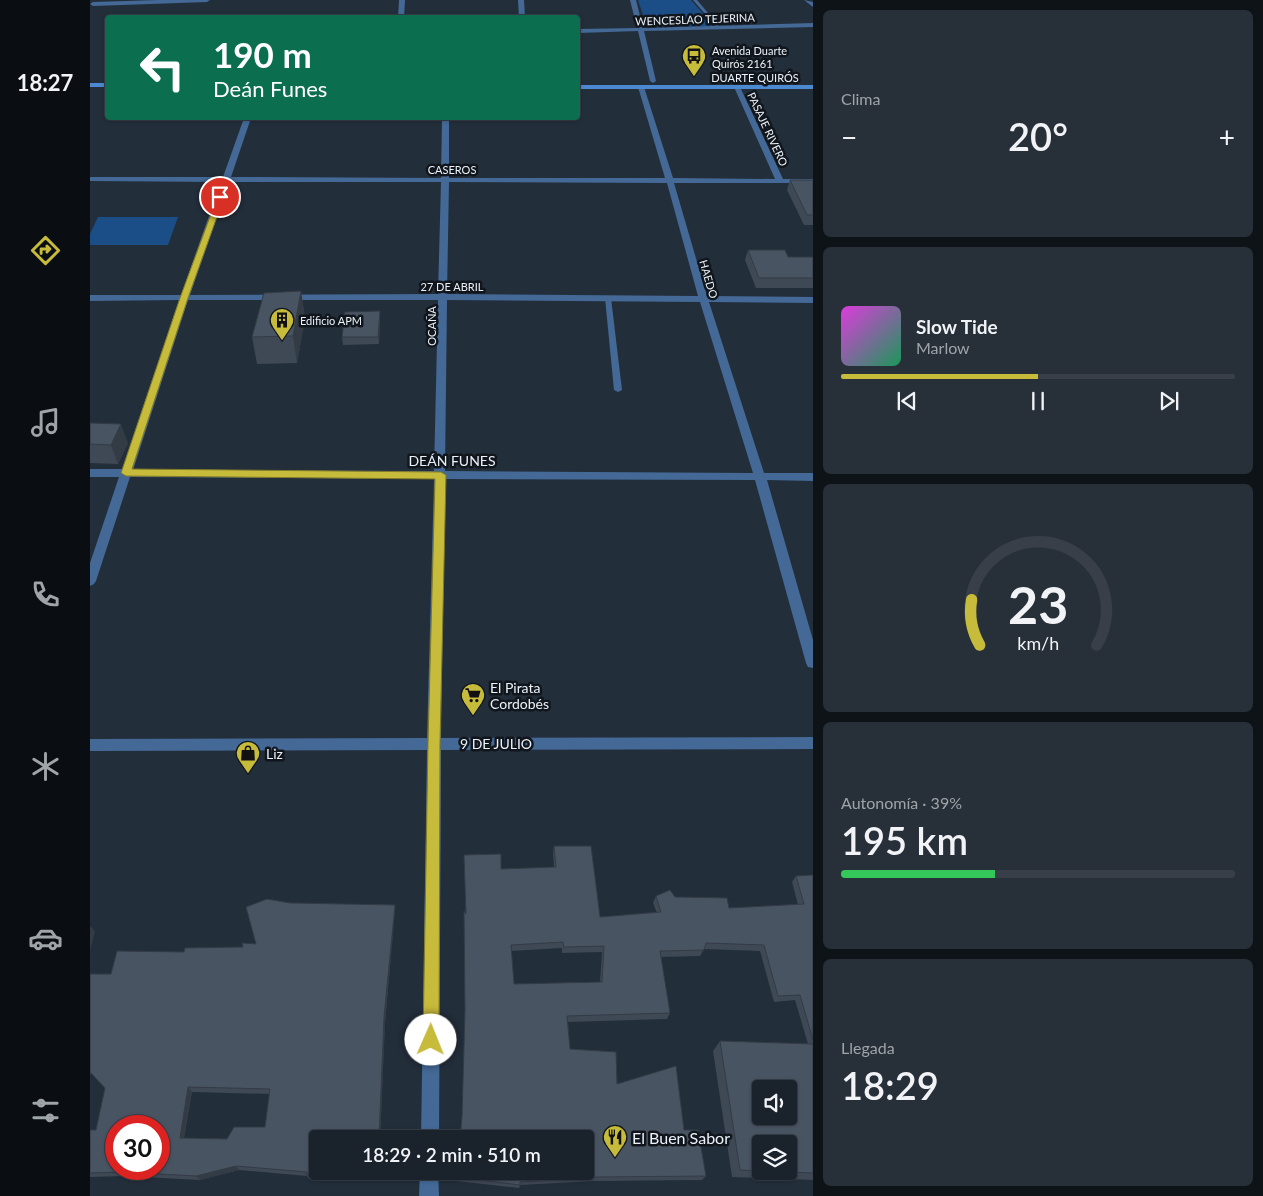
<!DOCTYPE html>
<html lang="es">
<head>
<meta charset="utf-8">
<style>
  :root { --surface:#1a222c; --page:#272f38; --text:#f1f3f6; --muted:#9fa4a9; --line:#383f48; --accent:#c7bb3b }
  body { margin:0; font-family:Lato,sans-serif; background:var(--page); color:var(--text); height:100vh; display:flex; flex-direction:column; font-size:19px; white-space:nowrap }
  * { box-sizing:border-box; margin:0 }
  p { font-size:16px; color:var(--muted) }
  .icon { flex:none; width:28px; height:28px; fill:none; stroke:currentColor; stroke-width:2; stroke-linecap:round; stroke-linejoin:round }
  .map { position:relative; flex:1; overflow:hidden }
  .drawer { display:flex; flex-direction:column; gap:10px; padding:10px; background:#0e1318; width:450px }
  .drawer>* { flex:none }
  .hud { position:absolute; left:15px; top:15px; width:475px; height:105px; border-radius:5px; box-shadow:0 1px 4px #0004,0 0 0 1px var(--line); background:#0b6e4f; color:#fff; overflow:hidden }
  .controls { position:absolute; left:662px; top:1080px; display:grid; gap:10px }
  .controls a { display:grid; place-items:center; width:45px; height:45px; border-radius:5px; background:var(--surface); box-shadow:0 1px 4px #0004,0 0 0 1px var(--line); font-size:25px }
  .speed { position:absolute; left:15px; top:1115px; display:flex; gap:10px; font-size:25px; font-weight:700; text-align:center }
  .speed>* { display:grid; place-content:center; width:65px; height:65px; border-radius:50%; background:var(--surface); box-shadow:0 1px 4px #0004,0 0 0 1px var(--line); line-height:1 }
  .speed .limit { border:8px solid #d22; background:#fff; color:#111 }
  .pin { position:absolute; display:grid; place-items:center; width:42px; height:42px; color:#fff; margin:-21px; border:2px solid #fff; border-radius:50%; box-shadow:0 1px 5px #0007 }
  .me { position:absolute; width:55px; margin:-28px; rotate:1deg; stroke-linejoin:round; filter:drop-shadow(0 0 4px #0008) }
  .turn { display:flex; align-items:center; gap:18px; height:105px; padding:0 25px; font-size:22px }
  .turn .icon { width:65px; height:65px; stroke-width:2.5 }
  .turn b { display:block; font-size:35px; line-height:42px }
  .big { font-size:38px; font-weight:600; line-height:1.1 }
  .drawer .widget { flex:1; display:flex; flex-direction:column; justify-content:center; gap:8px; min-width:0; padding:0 18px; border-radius:8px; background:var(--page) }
  .drawer .dial { align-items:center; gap:0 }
  .dial svg { height:130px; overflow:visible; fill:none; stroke:var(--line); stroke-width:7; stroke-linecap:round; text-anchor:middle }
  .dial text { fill:var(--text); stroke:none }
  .song { display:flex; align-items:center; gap:15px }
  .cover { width:60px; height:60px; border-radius:8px; background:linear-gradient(135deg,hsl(300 70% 55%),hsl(150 70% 35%)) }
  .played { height:5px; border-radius:2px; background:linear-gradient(90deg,var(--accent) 50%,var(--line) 50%) }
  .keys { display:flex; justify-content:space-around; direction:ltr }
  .heat { display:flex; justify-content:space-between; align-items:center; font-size:28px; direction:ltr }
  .charge { height:8px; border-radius:4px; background:linear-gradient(90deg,#34c759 39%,var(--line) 0) }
  .trip { position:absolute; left:219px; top:1130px; width:285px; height:50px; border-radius:5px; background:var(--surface); box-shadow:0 1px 4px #0004,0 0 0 1px var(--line); font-weight:600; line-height:50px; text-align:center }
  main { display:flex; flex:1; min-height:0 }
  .menu { display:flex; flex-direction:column; width:90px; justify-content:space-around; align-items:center; background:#0a0e12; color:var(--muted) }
  .menu .icon { width:35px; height:35px }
  .menu .current { color:var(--accent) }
  .menu b { font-size:22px; color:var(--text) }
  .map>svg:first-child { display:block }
  .green { fill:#1b4e87 }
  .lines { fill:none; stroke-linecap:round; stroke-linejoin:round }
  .service { fill:#446996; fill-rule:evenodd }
  .minor { fill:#446996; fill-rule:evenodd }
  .tertiary { fill:#446996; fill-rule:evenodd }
  .secondary { fill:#4d89d1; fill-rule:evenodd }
  .wall { fill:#3f4855; fill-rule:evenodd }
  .shaded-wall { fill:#333b45 }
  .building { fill:#495463; stroke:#333b45; fill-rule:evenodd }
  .route { fill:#c7bb3b; stroke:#817a26 }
  .labels { text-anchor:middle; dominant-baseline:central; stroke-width:5; stroke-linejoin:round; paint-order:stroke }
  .far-street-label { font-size:11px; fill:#eaf1f9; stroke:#11161c }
  .far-poi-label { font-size:11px; fill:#eaf1f9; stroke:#11161c; text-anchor:start }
  .street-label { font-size:14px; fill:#eaf1f9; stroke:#11161c }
  .poi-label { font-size:14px; fill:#eaf1f9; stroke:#11161c; text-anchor:start }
  .near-poi-label { font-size:16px; fill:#eaf1f9; stroke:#11161c; text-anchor:start }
</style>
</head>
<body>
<main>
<nav class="menu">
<b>18:27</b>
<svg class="icon current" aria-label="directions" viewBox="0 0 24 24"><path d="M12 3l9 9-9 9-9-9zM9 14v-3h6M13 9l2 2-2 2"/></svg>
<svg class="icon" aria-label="music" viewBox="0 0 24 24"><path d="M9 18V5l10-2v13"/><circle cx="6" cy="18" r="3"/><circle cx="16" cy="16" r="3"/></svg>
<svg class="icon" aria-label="phone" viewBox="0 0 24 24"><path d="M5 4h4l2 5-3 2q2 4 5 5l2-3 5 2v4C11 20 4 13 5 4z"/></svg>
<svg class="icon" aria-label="climate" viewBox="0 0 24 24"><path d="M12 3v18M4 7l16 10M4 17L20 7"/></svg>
<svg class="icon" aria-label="car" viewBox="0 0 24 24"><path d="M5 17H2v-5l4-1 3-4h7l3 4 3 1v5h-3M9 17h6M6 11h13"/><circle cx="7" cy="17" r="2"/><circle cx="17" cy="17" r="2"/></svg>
<svg class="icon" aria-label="filters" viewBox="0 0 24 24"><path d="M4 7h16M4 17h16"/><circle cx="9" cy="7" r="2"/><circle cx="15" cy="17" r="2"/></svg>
</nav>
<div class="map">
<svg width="723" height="1196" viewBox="0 0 723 1196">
  <rect width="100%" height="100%" fill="#232e3b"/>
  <path class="green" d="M548 0H601L624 26 557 27Z
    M8 217H88L78 245H0V234Z"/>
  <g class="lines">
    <path class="service" d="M603 0H607L630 27V29H628Z
      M518 296 521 298 532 390 528 392 524 390 515 298Z"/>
    <path class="minor" d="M68 0H120L117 2 3 6 0 4 3 2Z
      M309 0H315L314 18H308Z
      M428 0H434L435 18H429Z
      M540 0H546L553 28 723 23V27L554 31 566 81 563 83 560 81 548 31 488 33V29L547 28Z
      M551 85 554 87 583 178 685 179 644 87 647 85 650 87 693 179H723V183H584L617 296 723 297V303L619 302 674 473H723V481L677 480 723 640V668L718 667 716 663 665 480 355 479 351 738 723 737V749L351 750 349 1139H331L337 750 0 751V739L337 738 344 479 40 477 6 581 4 584 0 586V563L29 477H0V469H32L89 300 0 301V295H91L131 182 0 181V177H133L154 118H161L141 177 351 178 352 118H359V178H575L548 87ZM139 182H351L348 294 100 295ZM359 182 577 183 608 296 357 294ZM98 300H348L344 471 43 470ZM357 300 610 302 663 473 355 471Z
      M330 1171H348L349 1196H329Z"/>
    <path class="tertiary" d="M714 0 723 2V7Z"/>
    <path class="secondary" d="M0 83H18V87H0Z
      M488 85H723V89H488Z"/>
  </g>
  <path class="wall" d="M243 118H276V121H244Z
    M700 180H723V225H714L697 190Z
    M658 250 698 257H723V288H666L655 260Z
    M211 291 215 318 207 363 167 364 162 337Z
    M290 311V318L289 344 253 345 252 337Z
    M0 423 38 443 28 464 0 463Z
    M464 846 510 917 567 913 563 903 566 896 585 897 639 908 708 905 702 882 706 876 723 875V1180L642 1177 623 1051 630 1041 718 1044 705 1000 684 1002 670 951 614 949 610 956 571 957 580 1013 577 1019 478 1022 480 1049 527 1084 594 1130 616 1176 612 1180 505 1181 430 1185 429 1188 366 1181 372 1117 375 1016 376 913 374 855 411 869 464 867 463 853ZM472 948V953L512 952 510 982 424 984 421 951Z
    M200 903 305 905V911L295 1022 290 1139H228L282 1171 274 1179H219L217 1176 149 1170 110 1180 36 1176 0 1177V1130H6L15 1088 2 1074H0V974H21L94 952 153 947 166 944ZM102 1092 180 1094 175 1127 137 1139 94 1138Z"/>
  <path class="shaded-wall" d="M211 291 215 318 207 363 203 336Z
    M290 311V318L289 344 288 337Z
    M31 424 38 443 28 464 21 445Z
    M305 905V911L295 1022 290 1139H289L294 1017Z
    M1 926 5 932 0 951V928Z
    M98 1087 102 1092 93 1142 90 1138Z
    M146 1166 149 1170 110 1180 106 1176Z
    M277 1171H282L274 1179 272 1175Z"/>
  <path class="building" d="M700 180H723V215H717Z
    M658 250H695L698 257H723V278H669Z
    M211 291 203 336 162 337 174 293Z
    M290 311 288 337H252L255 312Z
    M0 423 31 424 21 445 0 444Z
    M464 846H501L510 917 571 912 566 896 580 890 585 897 637 898 639 908 714 904 706 876 723 875V1040L710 995 688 996 674 945 616 943 614 950 570 951 580 1013 477 1016 480 1049 526 1052 527 1084 586 1066 594 1130H608L616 1176 507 1177 430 1182V1185L366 1177 367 1171H495V1139H370L372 1117 375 1010 374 911 376 914 374 855 411 854V869L466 867ZM473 942 474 947 514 946 512 982 424 984 421 945Z
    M177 899 200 903 305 905 294 1017 289 1139H228V1171H277L272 1175H217V1172L146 1166 106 1176 32 1172 0 1173V1130H6L15 1088 0 1072V974H21L27 951 94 952 95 948 153 947 152 943 166 944 156 907ZM98 1087 180 1089 175 1127H144L137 1139 90 1138ZM26 1126H69V1169H26Z
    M630 1041 723 1044V1173L650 1170ZM671 1089H699V1116H671ZM671 1144H699V1171H671Z"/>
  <path class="route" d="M128 195 134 197 98 298 42 469 351 472 356 475 350 743 349 1040 346 1046 341 1048 335 1046 333 1040 338 743 345 479 36 476 31 473 90 298Z"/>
  <defs>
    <g id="bus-pin" transform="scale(1.25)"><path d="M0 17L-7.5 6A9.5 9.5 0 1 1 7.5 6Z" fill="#c7bb3b" stroke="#11161c"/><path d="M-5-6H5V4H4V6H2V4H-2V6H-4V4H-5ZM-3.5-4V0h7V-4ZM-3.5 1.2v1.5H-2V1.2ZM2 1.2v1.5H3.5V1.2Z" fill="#111"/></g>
    <g id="building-pin" transform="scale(1.25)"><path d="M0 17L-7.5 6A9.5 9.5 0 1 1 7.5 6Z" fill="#c7bb3b" stroke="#11161c"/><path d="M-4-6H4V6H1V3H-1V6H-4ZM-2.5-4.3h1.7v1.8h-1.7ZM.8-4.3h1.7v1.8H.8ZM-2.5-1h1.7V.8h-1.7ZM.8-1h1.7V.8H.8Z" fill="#111"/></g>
    <g id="supermarket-pin" transform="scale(1.25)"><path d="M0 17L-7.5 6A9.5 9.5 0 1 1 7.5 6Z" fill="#c7bb3b" stroke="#11161c"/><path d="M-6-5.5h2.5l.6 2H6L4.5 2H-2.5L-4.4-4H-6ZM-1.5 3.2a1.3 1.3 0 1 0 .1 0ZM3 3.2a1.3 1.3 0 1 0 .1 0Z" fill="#111"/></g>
    <g id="shop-pin" transform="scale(1.25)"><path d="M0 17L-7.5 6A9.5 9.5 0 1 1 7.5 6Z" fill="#c7bb3b" stroke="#11161c"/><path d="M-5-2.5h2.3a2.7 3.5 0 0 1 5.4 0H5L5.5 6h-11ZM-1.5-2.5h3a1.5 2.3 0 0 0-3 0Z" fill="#111"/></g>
    <g id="restaurant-pin" transform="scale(1.25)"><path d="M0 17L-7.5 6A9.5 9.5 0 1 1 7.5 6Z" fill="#c7bb3b" stroke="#11161c"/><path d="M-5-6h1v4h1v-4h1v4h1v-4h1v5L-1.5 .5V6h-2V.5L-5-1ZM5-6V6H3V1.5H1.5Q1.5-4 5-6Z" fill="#111"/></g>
  </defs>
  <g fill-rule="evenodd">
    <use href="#bus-pin" x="604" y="56"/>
    <use href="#building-pin" x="192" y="320"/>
    <use href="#supermarket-pin" x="383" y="695"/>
    <use href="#shop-pin" x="158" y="753"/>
    <use href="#restaurant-pin" x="525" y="1137"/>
  </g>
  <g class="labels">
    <g class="far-street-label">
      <text transform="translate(605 19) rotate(-2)">WENCESLAO TEJERINA</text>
      <text x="665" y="77">DUARTE QUIRÓS</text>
      <text transform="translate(678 129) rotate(65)">PASAJE RIVERO</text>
      <text x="362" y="169">CASEROS</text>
      <text transform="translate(619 279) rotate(74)">HAEDO</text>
      <text x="362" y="286">27 DE ABRIL</text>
      <text transform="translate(341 326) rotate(-90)">OCAÑA</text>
    </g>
    <g class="far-poi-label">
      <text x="622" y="50">Avenida Duarte<tspan x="622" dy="13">Quirós 2161</tspan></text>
      <text x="210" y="320">Edificio APM</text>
    </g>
    <g class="street-label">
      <text x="362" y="460">DEÁN FUNES</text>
      <text x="406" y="743">9 DE JULIO</text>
    </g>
    <g class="poi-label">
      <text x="400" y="687">El Pirata<tspan x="400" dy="16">Cordobés</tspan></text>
      <text x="176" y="753">Liz</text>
    </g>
    <g class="near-poi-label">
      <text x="542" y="1137">El Buen Sabor</text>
    </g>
  </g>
</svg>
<div class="controls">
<a><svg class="icon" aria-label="sound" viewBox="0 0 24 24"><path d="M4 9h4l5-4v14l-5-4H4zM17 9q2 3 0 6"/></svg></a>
<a><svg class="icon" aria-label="layers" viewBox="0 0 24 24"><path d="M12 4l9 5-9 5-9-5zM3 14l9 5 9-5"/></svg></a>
</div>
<div class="speed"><div class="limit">30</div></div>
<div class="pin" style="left:130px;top:197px;background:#d93025"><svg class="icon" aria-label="arrive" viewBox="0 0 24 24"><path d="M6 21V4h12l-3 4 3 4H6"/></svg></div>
<svg class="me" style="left:341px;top:1040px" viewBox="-20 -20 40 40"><circle r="19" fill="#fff"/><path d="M0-13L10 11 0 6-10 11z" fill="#c7bb3b"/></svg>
<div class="trip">18:29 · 2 min · 510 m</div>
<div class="hud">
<div class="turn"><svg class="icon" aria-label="left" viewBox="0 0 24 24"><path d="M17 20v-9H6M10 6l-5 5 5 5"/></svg><div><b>190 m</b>Deán Funes</div></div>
</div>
</div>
<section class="drawer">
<div class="widget"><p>Clima</p>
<div class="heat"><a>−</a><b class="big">20°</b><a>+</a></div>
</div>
<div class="widget">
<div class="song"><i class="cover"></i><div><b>Slow Tide</b><p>Marlow</p></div></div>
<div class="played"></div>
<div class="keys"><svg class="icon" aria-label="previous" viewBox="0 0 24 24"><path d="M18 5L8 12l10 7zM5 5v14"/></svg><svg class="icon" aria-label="pause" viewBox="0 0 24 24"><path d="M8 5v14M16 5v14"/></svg><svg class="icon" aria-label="next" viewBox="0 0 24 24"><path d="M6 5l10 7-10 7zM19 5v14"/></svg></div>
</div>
<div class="widget dial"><svg viewBox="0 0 100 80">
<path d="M14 69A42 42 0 1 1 86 69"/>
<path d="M14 69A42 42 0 0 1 9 41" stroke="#c7bb3b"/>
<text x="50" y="56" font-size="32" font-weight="700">23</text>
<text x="50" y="72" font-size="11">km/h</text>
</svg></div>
<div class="widget"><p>Autonomía · 39%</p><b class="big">195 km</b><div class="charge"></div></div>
<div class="widget"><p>Llegada</p><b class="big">18:29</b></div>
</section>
</main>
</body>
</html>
